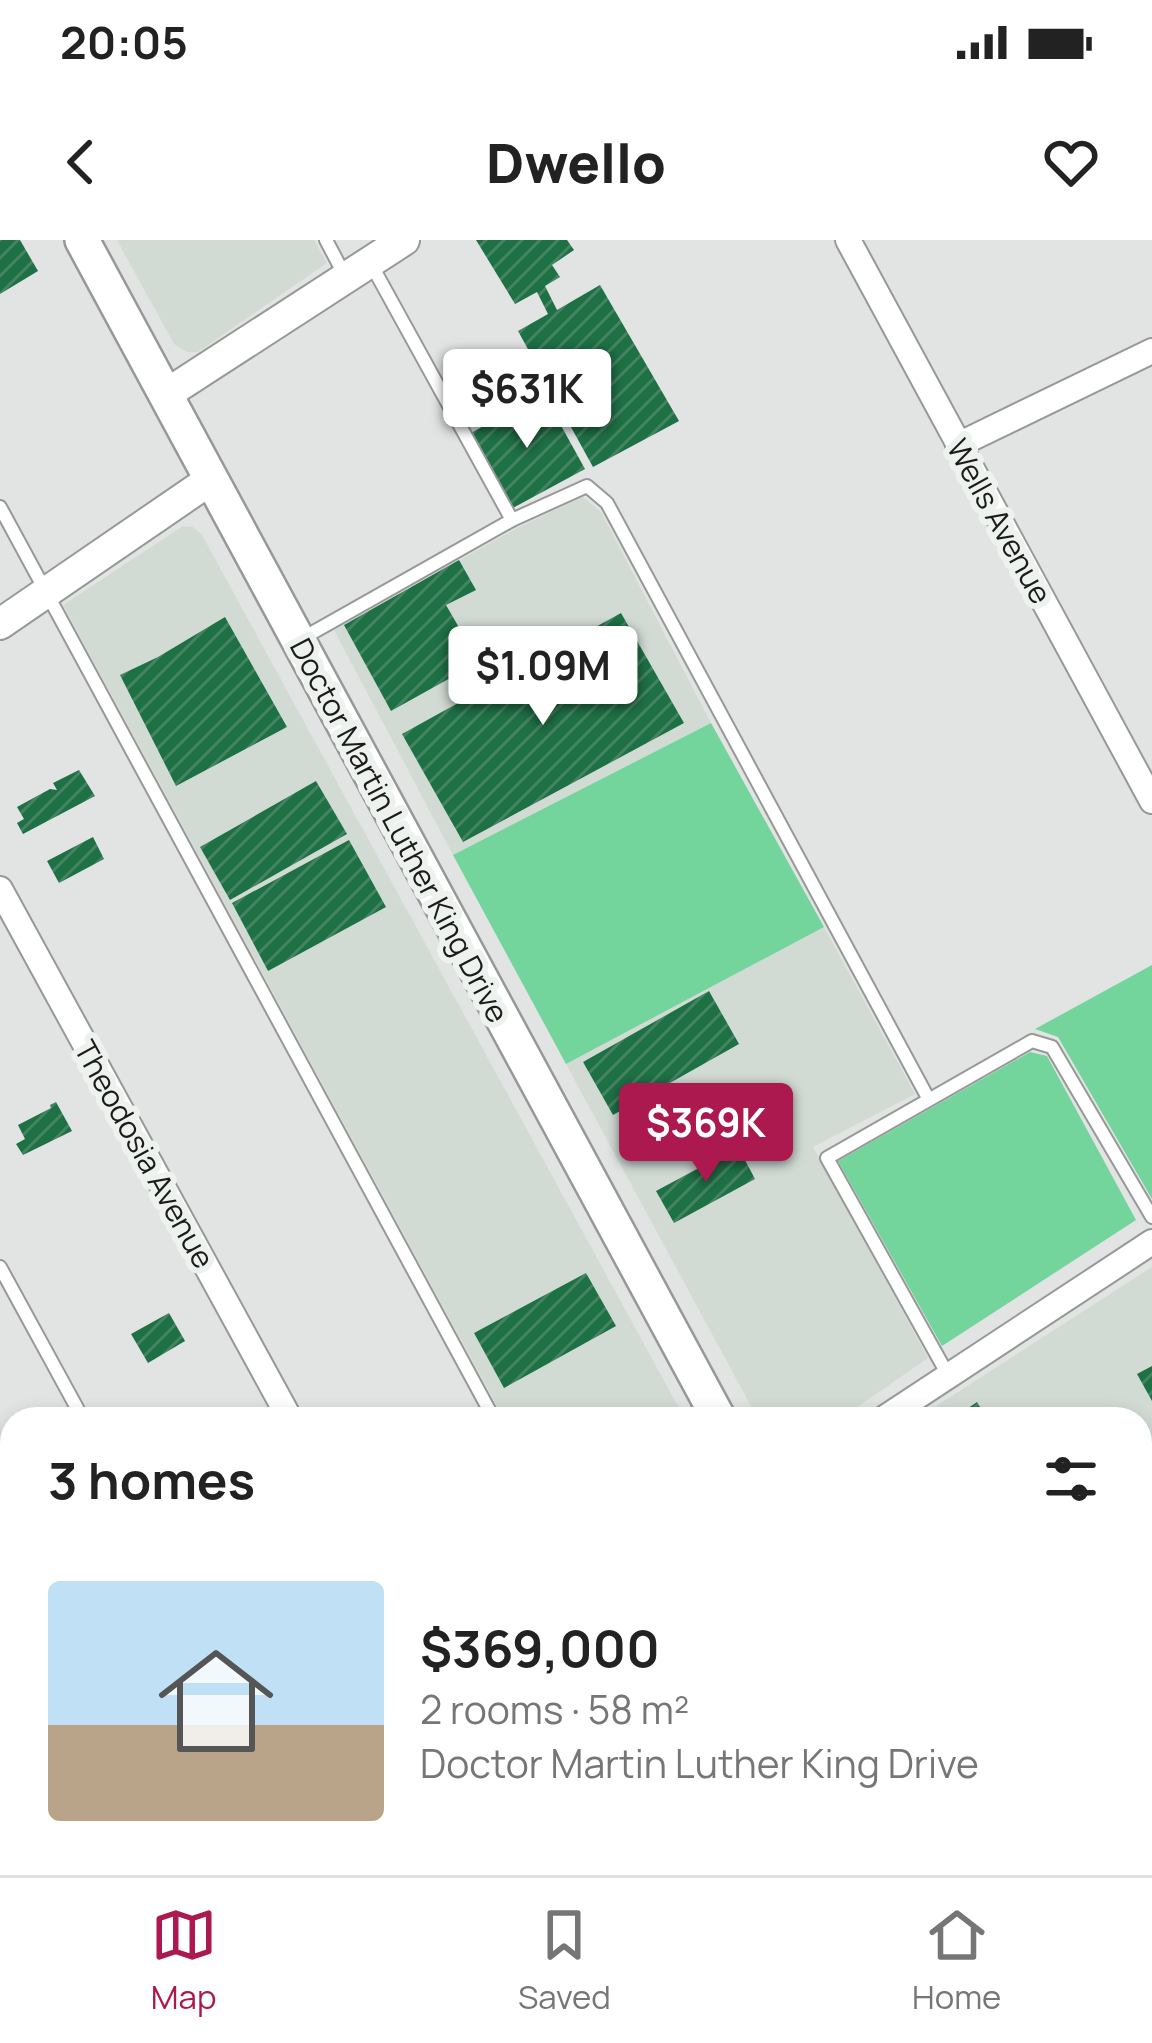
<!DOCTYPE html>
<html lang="en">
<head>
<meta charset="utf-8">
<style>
	body { margin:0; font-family:Manrope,sans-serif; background:#f6f6f6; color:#222; height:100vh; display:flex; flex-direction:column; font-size:45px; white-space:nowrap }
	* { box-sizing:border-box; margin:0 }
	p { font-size:39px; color:#767676 }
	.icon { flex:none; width:66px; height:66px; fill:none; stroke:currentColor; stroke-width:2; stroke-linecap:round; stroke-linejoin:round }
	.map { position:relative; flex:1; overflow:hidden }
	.panel { position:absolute; left:0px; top:1167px; width:1152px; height:468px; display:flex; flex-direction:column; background:#fff; border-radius:36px 36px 0 0; box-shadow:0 6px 18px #0003 }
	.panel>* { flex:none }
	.price { position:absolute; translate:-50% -102px; padding:0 27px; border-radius:12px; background:#fff; color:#222; font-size:39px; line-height:78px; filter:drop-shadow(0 3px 6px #0008) }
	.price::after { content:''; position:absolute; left:50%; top:72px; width:36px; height:27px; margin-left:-18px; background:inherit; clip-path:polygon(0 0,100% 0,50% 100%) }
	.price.active { background:#ab194f; color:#fff }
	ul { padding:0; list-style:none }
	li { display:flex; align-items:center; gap:36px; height:300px; padding:0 48px }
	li+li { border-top:3px solid #e0e0e0 }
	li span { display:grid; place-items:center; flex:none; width:336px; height:240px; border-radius:12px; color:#555 }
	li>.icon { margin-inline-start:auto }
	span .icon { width:144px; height:144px; fill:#fffc; stroke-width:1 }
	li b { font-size:51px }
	h2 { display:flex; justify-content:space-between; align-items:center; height:144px; padding:0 48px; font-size:51px }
	.status { display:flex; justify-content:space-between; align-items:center; height:84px; padding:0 60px; background:#fff; direction:ltr }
	.status svg { height:33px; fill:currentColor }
	header { display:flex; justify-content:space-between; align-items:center; height:156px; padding:0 48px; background:#fff; font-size:54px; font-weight:800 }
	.tab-bar { display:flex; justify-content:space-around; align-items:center; height:168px; border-top:3px solid #e0e0e0; background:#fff; font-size:33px; color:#767676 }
	.tab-bar a { display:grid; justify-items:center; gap:6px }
	.tab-bar .active { color:#ab194f }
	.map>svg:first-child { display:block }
	.built { fill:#d1dbd4 }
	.grass { fill:#73d59b }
	.building { fill:url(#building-hatch) }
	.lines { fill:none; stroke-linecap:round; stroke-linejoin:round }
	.service-casing { stroke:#969997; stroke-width:16 }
	.minor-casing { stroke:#969997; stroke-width:28 }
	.tertiary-casing { stroke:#969997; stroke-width:34 }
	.secondary-casing { stroke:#969997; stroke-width:38 }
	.service { stroke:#fff; stroke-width:12 }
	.minor { stroke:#fff; stroke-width:24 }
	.tertiary { stroke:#fff; stroke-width:30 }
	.secondary { stroke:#fff; stroke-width:33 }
	.labels { text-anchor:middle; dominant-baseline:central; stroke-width:12; stroke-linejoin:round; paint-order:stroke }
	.street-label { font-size:30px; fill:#1a1b1a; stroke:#eef2ef }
</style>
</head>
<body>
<div class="status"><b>20:05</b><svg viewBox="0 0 49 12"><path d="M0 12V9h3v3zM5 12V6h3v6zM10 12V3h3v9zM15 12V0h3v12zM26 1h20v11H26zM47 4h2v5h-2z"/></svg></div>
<header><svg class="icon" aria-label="back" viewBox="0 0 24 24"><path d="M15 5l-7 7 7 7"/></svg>Dwello<svg class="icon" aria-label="heart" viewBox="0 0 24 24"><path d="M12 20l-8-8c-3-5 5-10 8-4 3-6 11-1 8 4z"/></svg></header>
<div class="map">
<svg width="1152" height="1635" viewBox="0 0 1152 1635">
	<defs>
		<pattern id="building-hatch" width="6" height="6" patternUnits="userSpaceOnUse" patternTransform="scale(3)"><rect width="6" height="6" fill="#1e7045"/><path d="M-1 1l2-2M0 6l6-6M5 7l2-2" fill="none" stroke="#458362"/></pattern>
	</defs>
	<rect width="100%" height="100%" fill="#e1e4e2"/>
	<g class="built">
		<polygon points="117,0 314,0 327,23 198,112 187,112 174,104"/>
		<polygon points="583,257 601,272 711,483 453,615 334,390 519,287"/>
		<polygon points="183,286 193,287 202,295 685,1179 504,1179 63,365"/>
		<polygon points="824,687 915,854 813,907 928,1118 840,1179 758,1179 566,824"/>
		<polygon points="1152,1027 1152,1257 1140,1264 1140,1179 916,1179"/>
		<polygon points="1152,1295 1152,1635 1011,1635 1004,1623 1140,1623 1140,1302"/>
		<polygon points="585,1623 929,1623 920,1635 593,1635"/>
	</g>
	<g class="grass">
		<polygon points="711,483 824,687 566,824 453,615"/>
		<polygon points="1152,725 1152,959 1058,797 1035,789"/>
		<polygon points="1030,812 1047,816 1136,980 942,1106 838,921"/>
	</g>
	<g class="building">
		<polygon points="0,0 20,0 38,31 0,54"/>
		<polygon points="476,0 567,0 574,10 552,25 560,37 545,46 557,70 600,45 679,181 593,227 518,91 548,74 537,52 515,64"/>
		<polygon points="543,153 585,229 511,269 469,194"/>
		<polygon points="459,320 476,350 446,365 479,422 391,471 344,385"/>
		<polygon points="621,373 684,483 463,602 402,494"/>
		<polygon points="225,377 287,487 176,546 120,435 158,417"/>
		<polygon points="79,530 95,556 23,594 17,583 24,579 17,567 50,549 57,550 53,543"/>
		<polygon points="316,541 347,594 230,660 200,607"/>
		<polygon points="93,597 104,619 59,643 47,621"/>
		<polygon points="349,600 386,667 268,731 232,663"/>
		<polygon points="709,751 739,804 613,875 583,822"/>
		<polygon points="56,862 72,891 23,915 16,904 25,899 18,885 51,868 50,865"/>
		<polygon points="738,907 755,939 674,983 656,951"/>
		<polygon points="586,1033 616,1086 504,1148 474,1093"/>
		<polygon points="169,1073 185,1101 148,1123 131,1094"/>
		<polygon points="1152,1126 1152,1161 1137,1134"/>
		<polygon points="977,1162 987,1179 952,1179"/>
		<polygon points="0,1210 12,1232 12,1275 0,1282"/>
		<polygon points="298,1623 491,1623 499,1635 419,1635 413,1626 399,1635 281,1635"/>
		<polygon points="787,1623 909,1623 913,1628 903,1635 768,1635"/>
	</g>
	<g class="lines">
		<defs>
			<g id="service">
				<polyline points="326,0 345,36"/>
				<polyline points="371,24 512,280"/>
				<polyline points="0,267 494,1179"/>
				<polyline points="303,398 512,280 587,246 607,263 928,858"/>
				<polyline points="0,1027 83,1179"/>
				<polyline points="948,1135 827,918 1032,801 1052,807 1152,977"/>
				<polyline points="1140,1285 1152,1278"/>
			</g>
			<g id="minor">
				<polyline points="848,0 1152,561"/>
				<polyline points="958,205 1152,111"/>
				<polyline points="0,649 290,1179"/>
				<polyline points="883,1179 1152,1002"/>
				<polyline points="0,1403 12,1425"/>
				<polyline points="120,1623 126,1635"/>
				<polyline points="199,1635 217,1623"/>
			</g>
			<g id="tertiary">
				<polyline points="165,155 404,0"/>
				<polyline points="0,384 210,240"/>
			</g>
			<g id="secondary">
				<polyline points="82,0 719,1179"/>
				<polyline points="965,1623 972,1635"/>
			</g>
		</defs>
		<use href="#service" class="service-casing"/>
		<use href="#minor" class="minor-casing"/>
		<use href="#tertiary" class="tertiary-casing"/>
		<use href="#secondary" class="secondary-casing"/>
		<use href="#service" class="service"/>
		<use href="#minor" class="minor"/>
		<use href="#tertiary" class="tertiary"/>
		<use href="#secondary" class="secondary"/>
	</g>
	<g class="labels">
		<g class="street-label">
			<text transform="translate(1000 281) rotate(61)">Wells Avenue</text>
			<text transform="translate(400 590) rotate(62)">Doctor Martin Luther King Drive</text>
			<text transform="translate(145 914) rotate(61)">Theodosia Avenue</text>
		</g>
	</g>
</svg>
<b class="price" style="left:527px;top:211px">$631K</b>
<b class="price" style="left:543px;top:488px">$1.09M</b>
<b class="price active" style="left:706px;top:945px">$369K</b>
<section class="panel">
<h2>3 homes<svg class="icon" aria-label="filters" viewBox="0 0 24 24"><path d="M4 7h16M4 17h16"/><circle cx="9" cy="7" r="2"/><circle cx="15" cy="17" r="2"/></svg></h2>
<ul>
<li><span style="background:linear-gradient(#bfe0f5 60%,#b9a48a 0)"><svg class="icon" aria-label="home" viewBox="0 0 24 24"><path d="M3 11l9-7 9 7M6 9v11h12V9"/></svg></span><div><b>$369,000</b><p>2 rooms · 58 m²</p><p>Doctor Martin Luther King Drive</p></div></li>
</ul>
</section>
</div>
<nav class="tab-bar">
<a class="active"><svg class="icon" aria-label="map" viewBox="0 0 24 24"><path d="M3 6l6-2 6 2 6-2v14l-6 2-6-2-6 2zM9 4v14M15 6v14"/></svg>Map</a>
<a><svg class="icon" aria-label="saved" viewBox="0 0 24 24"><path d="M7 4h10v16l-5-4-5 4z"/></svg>Saved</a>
<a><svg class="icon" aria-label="home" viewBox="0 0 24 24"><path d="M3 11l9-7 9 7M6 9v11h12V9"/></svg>Home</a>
</nav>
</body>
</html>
